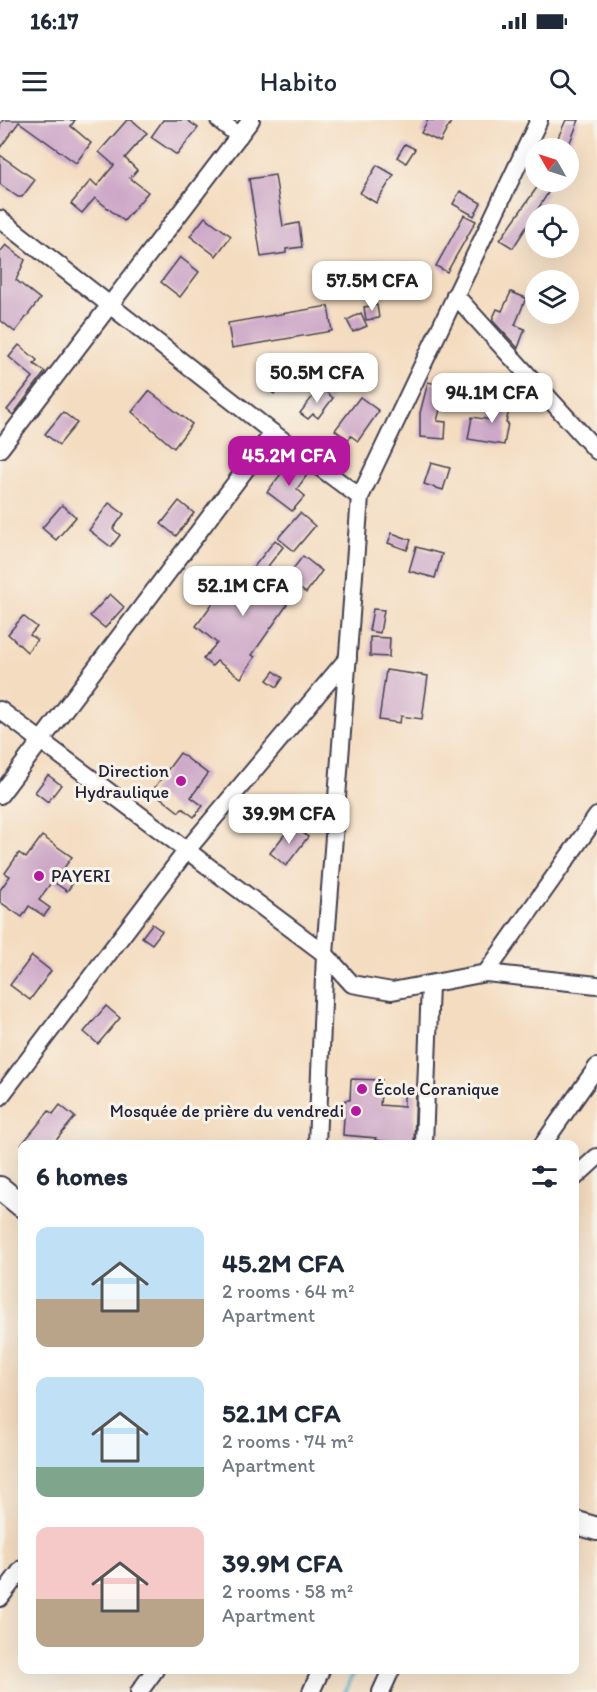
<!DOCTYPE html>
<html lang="en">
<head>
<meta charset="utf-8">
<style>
	body { margin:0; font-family:Itim,sans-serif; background:#f2f2f3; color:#1f2937; height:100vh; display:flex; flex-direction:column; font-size:22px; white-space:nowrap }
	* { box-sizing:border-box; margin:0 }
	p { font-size:20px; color:#747a83 }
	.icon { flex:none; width:33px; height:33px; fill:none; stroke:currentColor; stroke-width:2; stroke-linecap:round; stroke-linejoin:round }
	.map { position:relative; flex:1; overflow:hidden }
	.side { position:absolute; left:18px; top:1020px; width:561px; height:534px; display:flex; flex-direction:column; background:#fff; border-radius:12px; box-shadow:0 6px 24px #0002 }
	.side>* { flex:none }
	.needle { width:39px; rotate:309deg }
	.tools { position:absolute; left:525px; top:18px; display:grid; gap:12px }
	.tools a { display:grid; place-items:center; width:54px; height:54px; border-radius:50%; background:#fff; box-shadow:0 6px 24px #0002; font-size:30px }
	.price { position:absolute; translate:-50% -51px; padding:0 14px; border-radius:12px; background:#fff; color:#222; font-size:20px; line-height:39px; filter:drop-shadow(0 2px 3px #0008) }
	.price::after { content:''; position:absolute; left:50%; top:36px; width:18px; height:14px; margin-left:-9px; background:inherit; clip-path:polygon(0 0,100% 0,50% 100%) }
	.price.current { background:#b5179e; color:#fff }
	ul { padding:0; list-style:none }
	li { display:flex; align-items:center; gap:18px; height:150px; padding:0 18px }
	li span { display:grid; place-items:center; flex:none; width:168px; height:120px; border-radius:12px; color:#555 }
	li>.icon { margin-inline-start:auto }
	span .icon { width:72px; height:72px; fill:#fffc; stroke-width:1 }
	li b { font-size:26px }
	h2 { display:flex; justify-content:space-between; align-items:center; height:72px; padding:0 18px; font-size:26px }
	.status { display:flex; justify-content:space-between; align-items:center; height:42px; padding:0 30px; background:#fff; direction:ltr }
	.status svg { height:16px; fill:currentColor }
	header { display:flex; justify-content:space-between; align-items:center; height:78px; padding:0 18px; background:#fff; font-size:27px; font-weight:600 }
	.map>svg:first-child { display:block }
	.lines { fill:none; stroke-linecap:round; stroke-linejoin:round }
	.stream { stroke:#4cadcb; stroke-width:4.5 }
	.building { fill:#cda8c8 }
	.street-casing { stroke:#423e4f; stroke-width:20 }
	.secondary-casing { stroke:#423e4f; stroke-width:26 }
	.street { stroke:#fff; stroke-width:16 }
	.secondary { stroke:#fff; stroke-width:22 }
	.poi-dot { fill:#b5179e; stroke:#f7f3e8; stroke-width:2 }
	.labels { text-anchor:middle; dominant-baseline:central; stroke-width:6; stroke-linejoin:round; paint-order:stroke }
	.poi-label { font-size:18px; fill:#22223b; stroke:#f7f3e8; text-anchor:end }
</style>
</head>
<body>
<div class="status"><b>16:17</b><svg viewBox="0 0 49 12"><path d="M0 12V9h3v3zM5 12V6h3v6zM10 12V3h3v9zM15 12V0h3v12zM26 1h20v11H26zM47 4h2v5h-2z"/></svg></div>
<header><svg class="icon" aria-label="menu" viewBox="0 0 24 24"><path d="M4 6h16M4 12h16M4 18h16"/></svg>Habito<svg class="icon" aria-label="search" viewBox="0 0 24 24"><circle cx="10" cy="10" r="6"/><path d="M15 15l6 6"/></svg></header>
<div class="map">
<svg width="597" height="1572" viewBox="0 0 597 1572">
	<rect width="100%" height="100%" fill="#f7f3e8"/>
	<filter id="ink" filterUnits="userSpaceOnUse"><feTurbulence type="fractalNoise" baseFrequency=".0167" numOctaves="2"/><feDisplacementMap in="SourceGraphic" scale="12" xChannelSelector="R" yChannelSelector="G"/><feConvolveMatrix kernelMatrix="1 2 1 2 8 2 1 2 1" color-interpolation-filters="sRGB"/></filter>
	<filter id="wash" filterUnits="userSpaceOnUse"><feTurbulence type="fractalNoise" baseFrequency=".008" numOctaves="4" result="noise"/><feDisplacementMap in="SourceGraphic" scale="24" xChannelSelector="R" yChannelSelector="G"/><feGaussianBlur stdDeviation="1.35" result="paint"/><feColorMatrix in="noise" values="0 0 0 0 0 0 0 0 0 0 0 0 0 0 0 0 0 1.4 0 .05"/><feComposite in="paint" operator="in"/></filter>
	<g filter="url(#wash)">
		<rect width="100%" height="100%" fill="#f4dcc0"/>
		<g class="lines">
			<polyline class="stream" points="345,1572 355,1550"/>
		</g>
		<g id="blocks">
			<g class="building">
				<polygon points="3,0 75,0 71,6 91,23 76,43 19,2 0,28 0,4"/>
				<polygon points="127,0 132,0 147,13 125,38 137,50 130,58 148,72 124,101 95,78 82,93 71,84 91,60 97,66 114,45 99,32"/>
				<polygon points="163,0 187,0 198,8 177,35 151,17"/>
				<polygon points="428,0 452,0 440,22 421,13"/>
				<polygon points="566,0 579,0 568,27 556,22"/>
				<polygon points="405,24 415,29 406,43 397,37"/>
				<polygon points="0,35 35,60 22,77 18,77 0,64"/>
				<polygon points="377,45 394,55 376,83 360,73"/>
				<polygon points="275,55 283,106 299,103 302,127 286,129 286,133 261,137 249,59"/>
				<polygon points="538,66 548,73 513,128 500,120"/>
				<polygon points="460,71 481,83 474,96 453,84"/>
				<polygon points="464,95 476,101 447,152 436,146"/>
				<polygon points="205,97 231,116 216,136 190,116"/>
				<polygon points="6,125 25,140 16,160 40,179 15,212 0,200 0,132"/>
				<polygon points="180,137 199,152 180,177 161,162"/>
				<polygon points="511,172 526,178 515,205 525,209 518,228 492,200 497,189 502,191"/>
				<polygon points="377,185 379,198 366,200 364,187"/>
				<polygon points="328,186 332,211 232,228 228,203"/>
				<polygon points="361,193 367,206 353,212 347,200"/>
				<polygon points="19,225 37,240 34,244 45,252 13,295 7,290 33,257 9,237"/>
				<polygon points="275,241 290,252 274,274 259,262"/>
				<polygon points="428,262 446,266 437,301 446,302 445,319 420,317 420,293"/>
				<polygon points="320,267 333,278 318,298 313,294 308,299 300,293"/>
				<polygon points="149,271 192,304 174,328 132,292"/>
				<polygon points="498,276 512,279 506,302 508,303 504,325 468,319 472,297 491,300"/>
				<polygon points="360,277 379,291 358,321 351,316 348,320 335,310"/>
				<polygon points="63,292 77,303 59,325 45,314"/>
				<polygon points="290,342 307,355 297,369 305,376 292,391 267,372"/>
				<polygon points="431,343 450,348 443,370 424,364"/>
				<polygon points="179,381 194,393 176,416 161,404"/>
				<polygon points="109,383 124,394 113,409 120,415 111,427 89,410"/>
				<polygon points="62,385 76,397 56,420 42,408"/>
				<polygon points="300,393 315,406 294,431 278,418"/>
				<polygon points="392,413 411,420 407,430 388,423"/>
				<polygon points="275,420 283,427 268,446 277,453 265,469 287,485 252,535 255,537 241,558 217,541 212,546 203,539 217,523 196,506 223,469 232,475"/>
				<polygon points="416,427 442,434 435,458 409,451"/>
				<polygon points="303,436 322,451 306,473 286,458"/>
				<polygon points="110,474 124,487 105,508 90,496"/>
				<polygon points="373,489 384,490 380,513 369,511"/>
				<polygon points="23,496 37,507 30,515 37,520 27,532 8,514"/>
				<polygon points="370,517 390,518 389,537 370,536"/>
				<polygon points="386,550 428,556 422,599 401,596 400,603 379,600"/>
				<polygon points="274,551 283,558 277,567 267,560"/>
				<polygon points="180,633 208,654 191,677 203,686 194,697 182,688 179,692 152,671"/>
				<polygon points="48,655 61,665 48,682 35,672"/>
				<polygon points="278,681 293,688 288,699 273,692"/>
				<polygon points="292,705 308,717 286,746 270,733"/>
				<polygon points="42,716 72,737 61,752 74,762 67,771 52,761 39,780 50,788 44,796 29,786 22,797 0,782 0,770 10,756 5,753 19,733 26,738"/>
				<polygon points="152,804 162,811 152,824 142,817"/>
				<polygon points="32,836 51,851 30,880 10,865"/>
				<polygon points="106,886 120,898 98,924 84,912"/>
				<polygon points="351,959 382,960 380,985 404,987 404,970 416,971 414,1022 390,1022 375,1020 376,1018 343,1015 345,980 350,980"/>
				<polygon points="60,985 75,997 53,1024 22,1024 49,991 53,994"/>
			</g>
		</g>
	</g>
	<g filter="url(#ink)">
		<use href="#blocks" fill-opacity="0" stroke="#423e4f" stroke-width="1.5"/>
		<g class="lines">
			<defs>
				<g id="street">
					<polyline points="219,0 239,16"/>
					<polyline points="0,99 273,313 360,377"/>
					<polyline points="455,175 597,331"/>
					<polyline points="0,329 251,0"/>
					<polyline points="0,590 325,834 352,864 392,871 486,853 597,865"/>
					<polyline points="0,675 273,313"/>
					<polyline points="486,853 597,696"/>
					<polyline points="0,977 187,730 348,538"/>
					<polyline points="317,1024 325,834 360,377 539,0"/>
					<polyline points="424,1024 430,864"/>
					<polyline points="543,1024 597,947"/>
					<polyline points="574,1058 597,1037"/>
					<polyline points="0,1478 22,1449"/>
					<polyline points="139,1572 155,1550"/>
					<polyline points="311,1572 321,1550"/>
					<polyline points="381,1572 391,1550"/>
				</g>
				<g id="secondary">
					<polyline points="0,1068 22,1086"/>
					<polyline points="574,1402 597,1409"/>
				</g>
			</defs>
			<use href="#street" class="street-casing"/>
			<use href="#secondary" class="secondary-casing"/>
			<use href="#street" class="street"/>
			<use href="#secondary" class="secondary"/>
		</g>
	</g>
	<g class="poi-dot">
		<circle cx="181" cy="661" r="6"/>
		<circle cx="39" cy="756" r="6"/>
		<circle cx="362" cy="969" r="6"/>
		<circle cx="356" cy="991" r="6"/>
	</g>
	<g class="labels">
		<g class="poi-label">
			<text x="169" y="651">Direction<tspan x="169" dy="21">Hydraulique</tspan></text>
			<text x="51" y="756" text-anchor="start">PAYERI</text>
			<text x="374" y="969" text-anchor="start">École Coranique</text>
			<text x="344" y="991">Mosquée de prière du vendredi</text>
		</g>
	</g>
</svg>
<div class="tools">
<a><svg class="needle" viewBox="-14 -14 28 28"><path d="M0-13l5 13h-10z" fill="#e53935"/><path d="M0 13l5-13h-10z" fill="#747a83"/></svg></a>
<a><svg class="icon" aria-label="locate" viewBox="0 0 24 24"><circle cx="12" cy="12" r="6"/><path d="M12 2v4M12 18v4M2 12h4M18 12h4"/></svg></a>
<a><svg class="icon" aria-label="layers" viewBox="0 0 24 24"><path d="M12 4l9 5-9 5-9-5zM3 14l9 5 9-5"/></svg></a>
</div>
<b class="price" style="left:372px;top:192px">57.5M CFA</b>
<b class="price" style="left:317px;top:284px">50.5M CFA</b>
<b class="price" style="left:492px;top:304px">94.1M CFA</b>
<b class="price current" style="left:289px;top:367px">45.2M CFA</b>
<b class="price" style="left:243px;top:497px">52.1M CFA</b>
<b class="price" style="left:289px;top:725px">39.9M CFA</b>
<section class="side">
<h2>6 homes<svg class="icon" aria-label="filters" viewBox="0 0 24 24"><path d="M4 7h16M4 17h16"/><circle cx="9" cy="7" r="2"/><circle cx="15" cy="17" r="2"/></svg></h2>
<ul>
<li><span style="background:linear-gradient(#bfe0f5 60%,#b9a48a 0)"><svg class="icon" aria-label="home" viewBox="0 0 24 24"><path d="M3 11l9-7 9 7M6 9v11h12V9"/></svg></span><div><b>45.2M CFA</b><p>2 rooms · 64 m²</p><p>Apartment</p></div></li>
<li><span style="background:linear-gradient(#bfe0f5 75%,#7fa58c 0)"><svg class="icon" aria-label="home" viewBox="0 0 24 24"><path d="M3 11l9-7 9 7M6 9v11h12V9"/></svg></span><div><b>52.1M CFA</b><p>2 rooms · 74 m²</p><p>Apartment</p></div></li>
<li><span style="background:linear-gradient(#f6c9c9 60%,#b9a48a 0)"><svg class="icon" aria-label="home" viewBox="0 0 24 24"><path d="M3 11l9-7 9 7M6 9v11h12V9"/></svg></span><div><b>39.9M CFA</b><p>2 rooms · 58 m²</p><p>Apartment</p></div></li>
</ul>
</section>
</div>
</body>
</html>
